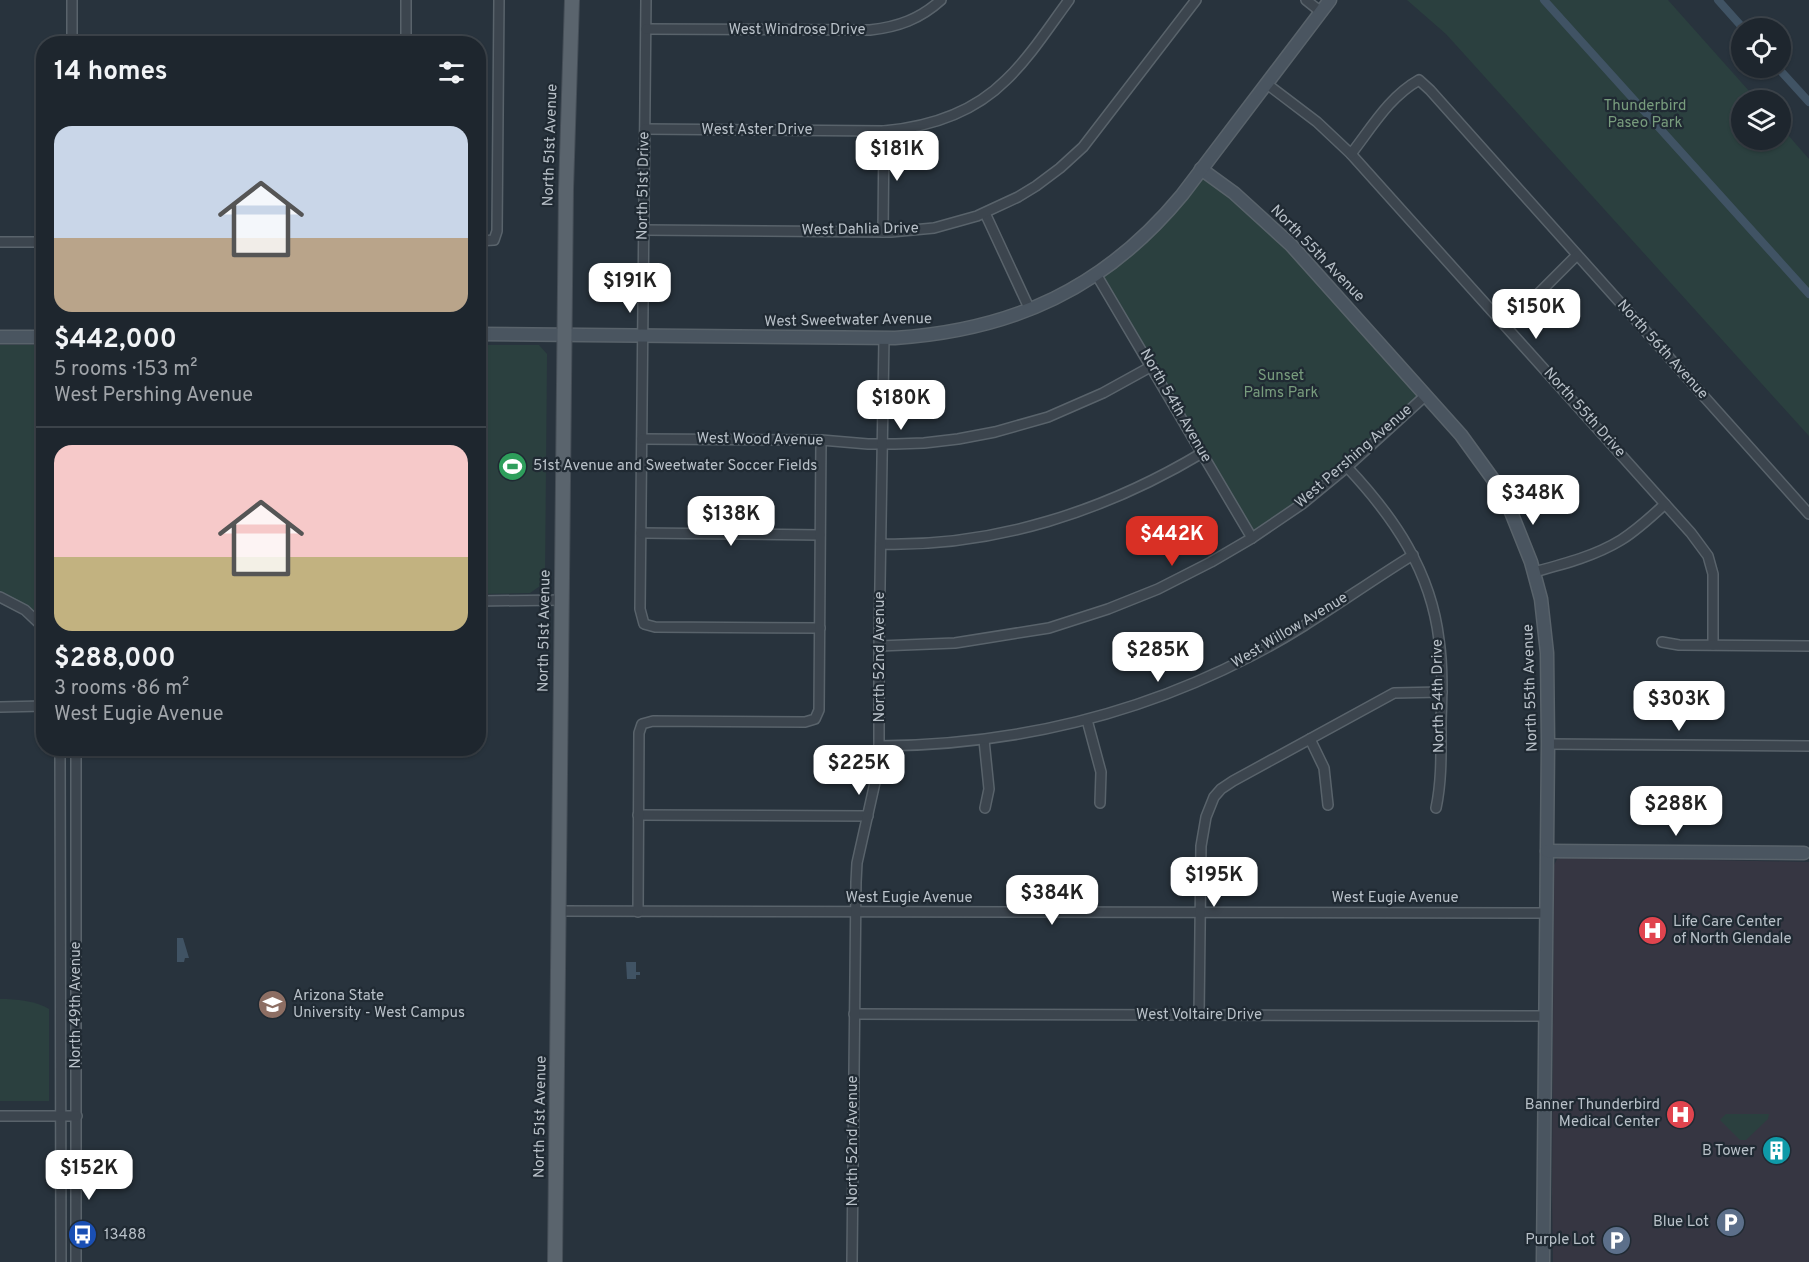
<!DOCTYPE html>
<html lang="en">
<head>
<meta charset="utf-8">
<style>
	body { margin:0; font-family:Overpass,sans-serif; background:#2b323a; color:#f1f3f6; height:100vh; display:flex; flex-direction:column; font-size:22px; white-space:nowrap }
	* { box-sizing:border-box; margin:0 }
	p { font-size:20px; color:#a1a5aa }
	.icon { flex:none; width:33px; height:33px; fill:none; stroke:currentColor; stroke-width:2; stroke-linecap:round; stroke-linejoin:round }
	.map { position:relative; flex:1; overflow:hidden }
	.drawer { position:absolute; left:36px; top:36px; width:450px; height:720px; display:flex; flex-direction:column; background:#1e262e; border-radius:24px; box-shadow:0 2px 4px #0004,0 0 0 2px #3c434a }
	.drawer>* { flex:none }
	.controls { position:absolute; left:1731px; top:18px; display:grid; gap:12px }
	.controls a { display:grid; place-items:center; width:60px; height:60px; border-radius:50%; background:#1e262e; box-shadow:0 2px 4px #0004,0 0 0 2px #3c434a; font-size:30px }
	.price { position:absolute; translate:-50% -51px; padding:0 14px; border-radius:12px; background:#fff; color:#222; font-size:20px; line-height:39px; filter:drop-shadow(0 2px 3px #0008) }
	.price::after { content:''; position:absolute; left:50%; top:36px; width:18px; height:14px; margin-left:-9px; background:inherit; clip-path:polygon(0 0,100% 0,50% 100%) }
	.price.on { background:#d93025; color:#fff }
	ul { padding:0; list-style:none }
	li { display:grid; align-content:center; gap:12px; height:318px; padding:0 18px }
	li+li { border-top:2px solid #3c434a }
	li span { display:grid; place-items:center; height:186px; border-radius:18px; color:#555 }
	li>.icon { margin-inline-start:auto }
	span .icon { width:108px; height:108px; fill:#fffc; stroke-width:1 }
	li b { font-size:26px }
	h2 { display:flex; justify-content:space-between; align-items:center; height:72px; padding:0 18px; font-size:26px }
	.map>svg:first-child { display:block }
	.medical { fill:#363642 }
	.green { fill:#2b403f }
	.water { fill:#405364 }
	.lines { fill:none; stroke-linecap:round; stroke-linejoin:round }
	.canal { stroke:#405364; stroke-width:8 }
	.street-casing { stroke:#59636b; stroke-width:12 }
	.secondary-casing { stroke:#59636b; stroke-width:15 }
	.primary-casing { stroke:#454e57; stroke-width:16 }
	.street { stroke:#3c454e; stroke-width:9 }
	.secondary { stroke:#4a5560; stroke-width:12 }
	.primary { stroke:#5a646d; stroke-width:14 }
	.labels { text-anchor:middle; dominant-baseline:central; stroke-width:4.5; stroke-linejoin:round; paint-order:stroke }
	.street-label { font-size:15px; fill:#b8c0c8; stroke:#202a33 }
	.park-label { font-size:15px; fill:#789c7d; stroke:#202a33 }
	.poi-label { font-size:15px; fill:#b8c0c8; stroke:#202a33; text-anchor:start }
</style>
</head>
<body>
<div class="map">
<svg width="1809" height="1262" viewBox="0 0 1809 1262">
	<rect width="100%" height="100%" fill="#28333d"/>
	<polygon class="medical" points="1563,857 1809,862 1809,1262 1553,1262 1552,1193 1554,865 1557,859"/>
	<g class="green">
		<polygon points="1407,0 1668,0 1757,100 1742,100 1742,140 1780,140 1781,127 1809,159 1809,436 1446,34"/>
		<polygon points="1201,169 1234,193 1425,396 1347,467 1252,538 1096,274 1106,267"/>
		<polygon points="0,345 43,345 43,620 21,602 0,592"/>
		<polygon points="479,345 539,345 547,354 545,577 540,586 530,593 479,594"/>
		<path d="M0 999C16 999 36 1001 49 1009V1101H0Z"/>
		<polygon points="1726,1114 1769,1114 1768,1119 1746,1140 1740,1140 1720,1120"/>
	</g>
	<g class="water">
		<polygon points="177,938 183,938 189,958 185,958 184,962 177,962"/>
		<polygon points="626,962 636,962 636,972 640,972 640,975 636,975 636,979 627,979"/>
	</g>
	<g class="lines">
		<g class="canal">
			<polyline points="1544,0 1809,294"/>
			<polyline points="1718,0 1743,28"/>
			<polyline points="1778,68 1809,102"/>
		</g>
		<defs>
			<g id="street">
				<polyline points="72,0 72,44"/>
				<polyline points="646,0 640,609 644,624 655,627 820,628"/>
				<polyline points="1306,0 1321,12"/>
				<path d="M646 29 870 30C898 27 920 19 941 0"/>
				<polyline points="406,44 406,0"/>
				<polyline points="1267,84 1317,122 1351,154 1691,533 1708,556 1713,574 1713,645"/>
				<path d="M645 129 884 131C929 127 973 113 1006 80 1030 57 1049 27 1069 0"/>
				<path d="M1351 154C1372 127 1389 97 1419 80L1430 90 1809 514"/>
				<polyline points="985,213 1030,310"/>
				<polyline points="644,230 891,232 934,228 977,216 1018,197 1036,186 1060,168 1083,147 1196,0"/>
				<polyline points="883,232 884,131"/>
				<polyline points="478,241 494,240 497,231 499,0"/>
				<polyline points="0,242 44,242"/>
				<polyline points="1096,274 1252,538"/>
				<polyline points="1506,326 1577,255"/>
				<polyline points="642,439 821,440 868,444 895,444 924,443 958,439 995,432 1048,417 1103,393 1152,366"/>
				<path d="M1347 467C1394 517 1431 571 1439 640 1443 667 1442 695 1441 722 1441 751 1442 780 1436 808"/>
				<polyline points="641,533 820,535"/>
				<path d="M881 544C995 547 1105 511 1202 453"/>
				<path d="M1534 572C1564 564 1595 556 1621 540 1637 530 1651 517 1665 504"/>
				<polyline points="0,597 25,610 44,628"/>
				<polyline points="478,601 562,600"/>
				<polyline points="1662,642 1679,645 1809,646"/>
				<polyline points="879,646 955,643 1049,628 1108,609 1158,589 1211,562 1252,538 1302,504 1347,467 1425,396"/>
				<polyline points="0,707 44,706"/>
				<polyline points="1087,720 1101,772 1100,803"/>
				<polyline points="1310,739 1324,768 1328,805"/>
				<polyline points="984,740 989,789 985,808"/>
				<polyline points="1548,744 1809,746"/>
				<path d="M879 746C1011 745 1134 717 1251 656 1308 627 1359 588 1413 555"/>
				<polyline points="60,748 61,1262"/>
				<polyline points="76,748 76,1262"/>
				<polyline points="638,815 868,816"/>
				<polyline points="559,911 1546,913"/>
				<polyline points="638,912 639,733 642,724 653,721 805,722 815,719 819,710 821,440"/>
				<polyline points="854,1014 1544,1016"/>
				<polyline points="1199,1015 1201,846 1206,817 1214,797 1221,789 1233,781 1394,693 1442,692"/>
				<polyline points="0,1116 77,1116"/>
				<polyline points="852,1262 856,882 857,863 876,778 879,756 879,646 884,338"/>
			</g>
			<g id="secondary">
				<polyline points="1201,169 1234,193 1291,245 1461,435 1495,482 1511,512 1531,562 1541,599 1547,653 1548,744 1543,1262"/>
				<path d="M478 334 895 338C1014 330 1105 288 1182 195L1330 0"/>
				<polyline points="0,337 44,337"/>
				<polyline points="1547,851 1804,853"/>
			</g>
			<polyline id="primary" points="555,1262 566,189 572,0"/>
		</defs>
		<use href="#street" class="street-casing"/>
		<use href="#secondary" class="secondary-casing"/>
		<use href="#primary" class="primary-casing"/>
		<use href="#street" class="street"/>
		<use href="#secondary" class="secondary"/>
		<use href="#primary" class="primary"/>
	</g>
	<defs>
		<symbol id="stadium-disc" viewBox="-11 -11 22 22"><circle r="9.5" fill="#2e9e5b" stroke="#202a33"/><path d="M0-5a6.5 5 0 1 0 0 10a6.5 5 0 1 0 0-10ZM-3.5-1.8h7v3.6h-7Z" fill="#fff"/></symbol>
		<symbol id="hospital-disc" viewBox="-11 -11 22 22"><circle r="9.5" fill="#e0444e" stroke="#202a33"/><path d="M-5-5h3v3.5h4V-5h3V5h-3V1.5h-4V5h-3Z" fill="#fff"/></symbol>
		<symbol id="university-disc" viewBox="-11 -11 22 22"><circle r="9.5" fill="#8d6e63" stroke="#202a33"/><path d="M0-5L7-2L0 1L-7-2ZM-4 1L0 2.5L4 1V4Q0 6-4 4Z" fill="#fff"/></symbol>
		<symbol id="building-disc" viewBox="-11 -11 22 22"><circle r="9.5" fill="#0f9aa8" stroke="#202a33"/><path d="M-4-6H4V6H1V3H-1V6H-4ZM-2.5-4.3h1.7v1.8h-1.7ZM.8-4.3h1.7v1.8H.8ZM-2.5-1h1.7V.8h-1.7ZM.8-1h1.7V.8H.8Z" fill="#fff"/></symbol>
		<symbol id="parking-disc" viewBox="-11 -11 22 22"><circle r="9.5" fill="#5c6f8a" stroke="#202a33"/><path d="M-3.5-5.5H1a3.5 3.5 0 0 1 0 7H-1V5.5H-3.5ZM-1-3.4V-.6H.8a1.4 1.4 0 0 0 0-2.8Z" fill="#fff"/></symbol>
		<symbol id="bus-disc" viewBox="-11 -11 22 22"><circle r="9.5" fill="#1a4fb4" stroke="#202a33"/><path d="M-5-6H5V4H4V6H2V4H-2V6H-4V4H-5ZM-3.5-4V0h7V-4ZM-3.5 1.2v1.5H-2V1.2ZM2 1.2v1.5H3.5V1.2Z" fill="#fff"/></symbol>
	</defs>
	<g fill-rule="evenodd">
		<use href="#stadium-disc" x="496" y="450" width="33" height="33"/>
		<use href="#hospital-disc" x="1636" y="914" width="33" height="33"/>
		<use href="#university-disc" x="256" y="988" width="33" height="33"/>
		<use href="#hospital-disc" x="1664" y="1098" width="33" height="33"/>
		<use href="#building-disc" x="1760" y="1134" width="33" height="33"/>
		<use href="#parking-disc" x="1714" y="1206" width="33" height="33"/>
		<use href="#bus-disc" x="66" y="1218" width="33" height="33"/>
		<use href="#parking-disc" x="1600" y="1224" width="33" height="33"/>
	</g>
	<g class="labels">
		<g class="street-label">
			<text x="797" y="30">West Windrose Drive</text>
			<text x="757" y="130">West Aster Drive</text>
			<text transform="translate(551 145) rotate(-88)">North 51st Avenue</text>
			<text transform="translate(644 186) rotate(-89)">North 51st Drive</text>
			<text transform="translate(860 230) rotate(-1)">West Dahlia Drive</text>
			<text transform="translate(1317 254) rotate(46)">North 55th Avenue</text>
			<text transform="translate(848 321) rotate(-1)">West Sweetwater Avenue</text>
			<text transform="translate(1662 350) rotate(48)">North 56th Avenue</text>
			<text transform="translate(1175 406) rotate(60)">North 54th Avenue</text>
			<text transform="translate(1584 413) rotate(48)">North 55th Drive</text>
			<text transform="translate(760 440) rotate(1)">West Wood Avenue</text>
			<text transform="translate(1354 457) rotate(-41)">West Pershing Avenue</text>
			<text transform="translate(545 631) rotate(-89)">North 51st Avenue</text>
			<text transform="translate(1290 631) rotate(-31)">West Willow Avenue</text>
			<text transform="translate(880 657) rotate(-90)">North 52nd Avenue</text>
			<text transform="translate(1531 688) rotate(-92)">North 55th Avenue</text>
			<text transform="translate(1439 696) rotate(-91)">North 54th Drive</text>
			<text x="909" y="898">West Eugie Avenue</text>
			<text x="1395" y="898">West Eugie Avenue</text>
			<text transform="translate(76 1005) rotate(-90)">North 49th Avenue</text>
			<text x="1199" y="1015">West Voltaire Drive</text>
			<text transform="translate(541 1117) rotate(-89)">North 51st Avenue</text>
			<text transform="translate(853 1141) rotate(-90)">North 52nd Avenue</text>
		</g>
		<g class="park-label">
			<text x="1645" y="106">Thunderbird<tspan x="1645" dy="17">Paseo Park</tspan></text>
			<text x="1281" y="376">Sunset<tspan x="1281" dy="17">Palms Park</tspan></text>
		</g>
		<g class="poi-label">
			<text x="533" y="466">51st Avenue and Sweetwater Soccer Fields</text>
			<text x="1673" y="922">Life Care Center<tspan x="1673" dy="17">of North Glendale</tspan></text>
			<text x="293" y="996">Arizona State<tspan x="293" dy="17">University - West Campus</tspan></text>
			<text x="1660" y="1105" text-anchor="end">Banner Thunderbird<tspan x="1660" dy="17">Medical Center</tspan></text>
			<text x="1755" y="1151" text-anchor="end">B Tower</text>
			<text x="1709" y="1222" text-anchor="end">Blue Lot</text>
			<text x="104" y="1235">13488</text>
			<text x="1595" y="1240" text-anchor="end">Purple Lot</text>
		</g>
	</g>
</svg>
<div class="controls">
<a><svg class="icon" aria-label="locate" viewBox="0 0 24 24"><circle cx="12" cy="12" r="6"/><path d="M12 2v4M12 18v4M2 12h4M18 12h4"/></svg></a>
<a><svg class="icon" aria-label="layers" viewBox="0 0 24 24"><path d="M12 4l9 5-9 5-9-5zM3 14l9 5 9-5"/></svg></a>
</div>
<b class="price" style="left:897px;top:182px">$181K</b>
<b class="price" style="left:630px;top:314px">$191K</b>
<b class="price" style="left:1536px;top:340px">$150K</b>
<b class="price" style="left:901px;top:431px">$180K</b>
<b class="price" style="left:1533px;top:526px">$348K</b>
<b class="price" style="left:731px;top:547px">$138K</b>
<b class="price on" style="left:1172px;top:567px">$442K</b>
<b class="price" style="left:1158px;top:683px">$285K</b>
<b class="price" style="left:1679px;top:732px">$303K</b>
<b class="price" style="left:859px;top:796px">$225K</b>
<b class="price" style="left:1676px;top:837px">$288K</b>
<b class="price" style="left:1214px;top:908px">$195K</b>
<b class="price" style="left:1052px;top:926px">$384K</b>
<b class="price" style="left:89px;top:1201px">$152K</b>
<section class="drawer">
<h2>14 homes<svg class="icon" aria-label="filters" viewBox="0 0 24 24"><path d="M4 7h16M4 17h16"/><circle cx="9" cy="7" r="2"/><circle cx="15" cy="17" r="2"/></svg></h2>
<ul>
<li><span style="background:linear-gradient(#c9d6e8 60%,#b9a48a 0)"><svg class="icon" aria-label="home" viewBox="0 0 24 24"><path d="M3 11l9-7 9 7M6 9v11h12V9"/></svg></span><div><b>$442,000</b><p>5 rooms · 153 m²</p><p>West Pershing Avenue</p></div></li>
<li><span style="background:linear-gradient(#f6c9c9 60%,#c2b280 0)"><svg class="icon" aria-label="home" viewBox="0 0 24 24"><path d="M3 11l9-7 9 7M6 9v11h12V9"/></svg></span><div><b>$288,000</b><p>3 rooms · 86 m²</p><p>West Eugie Avenue</p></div></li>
</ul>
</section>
</div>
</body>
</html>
